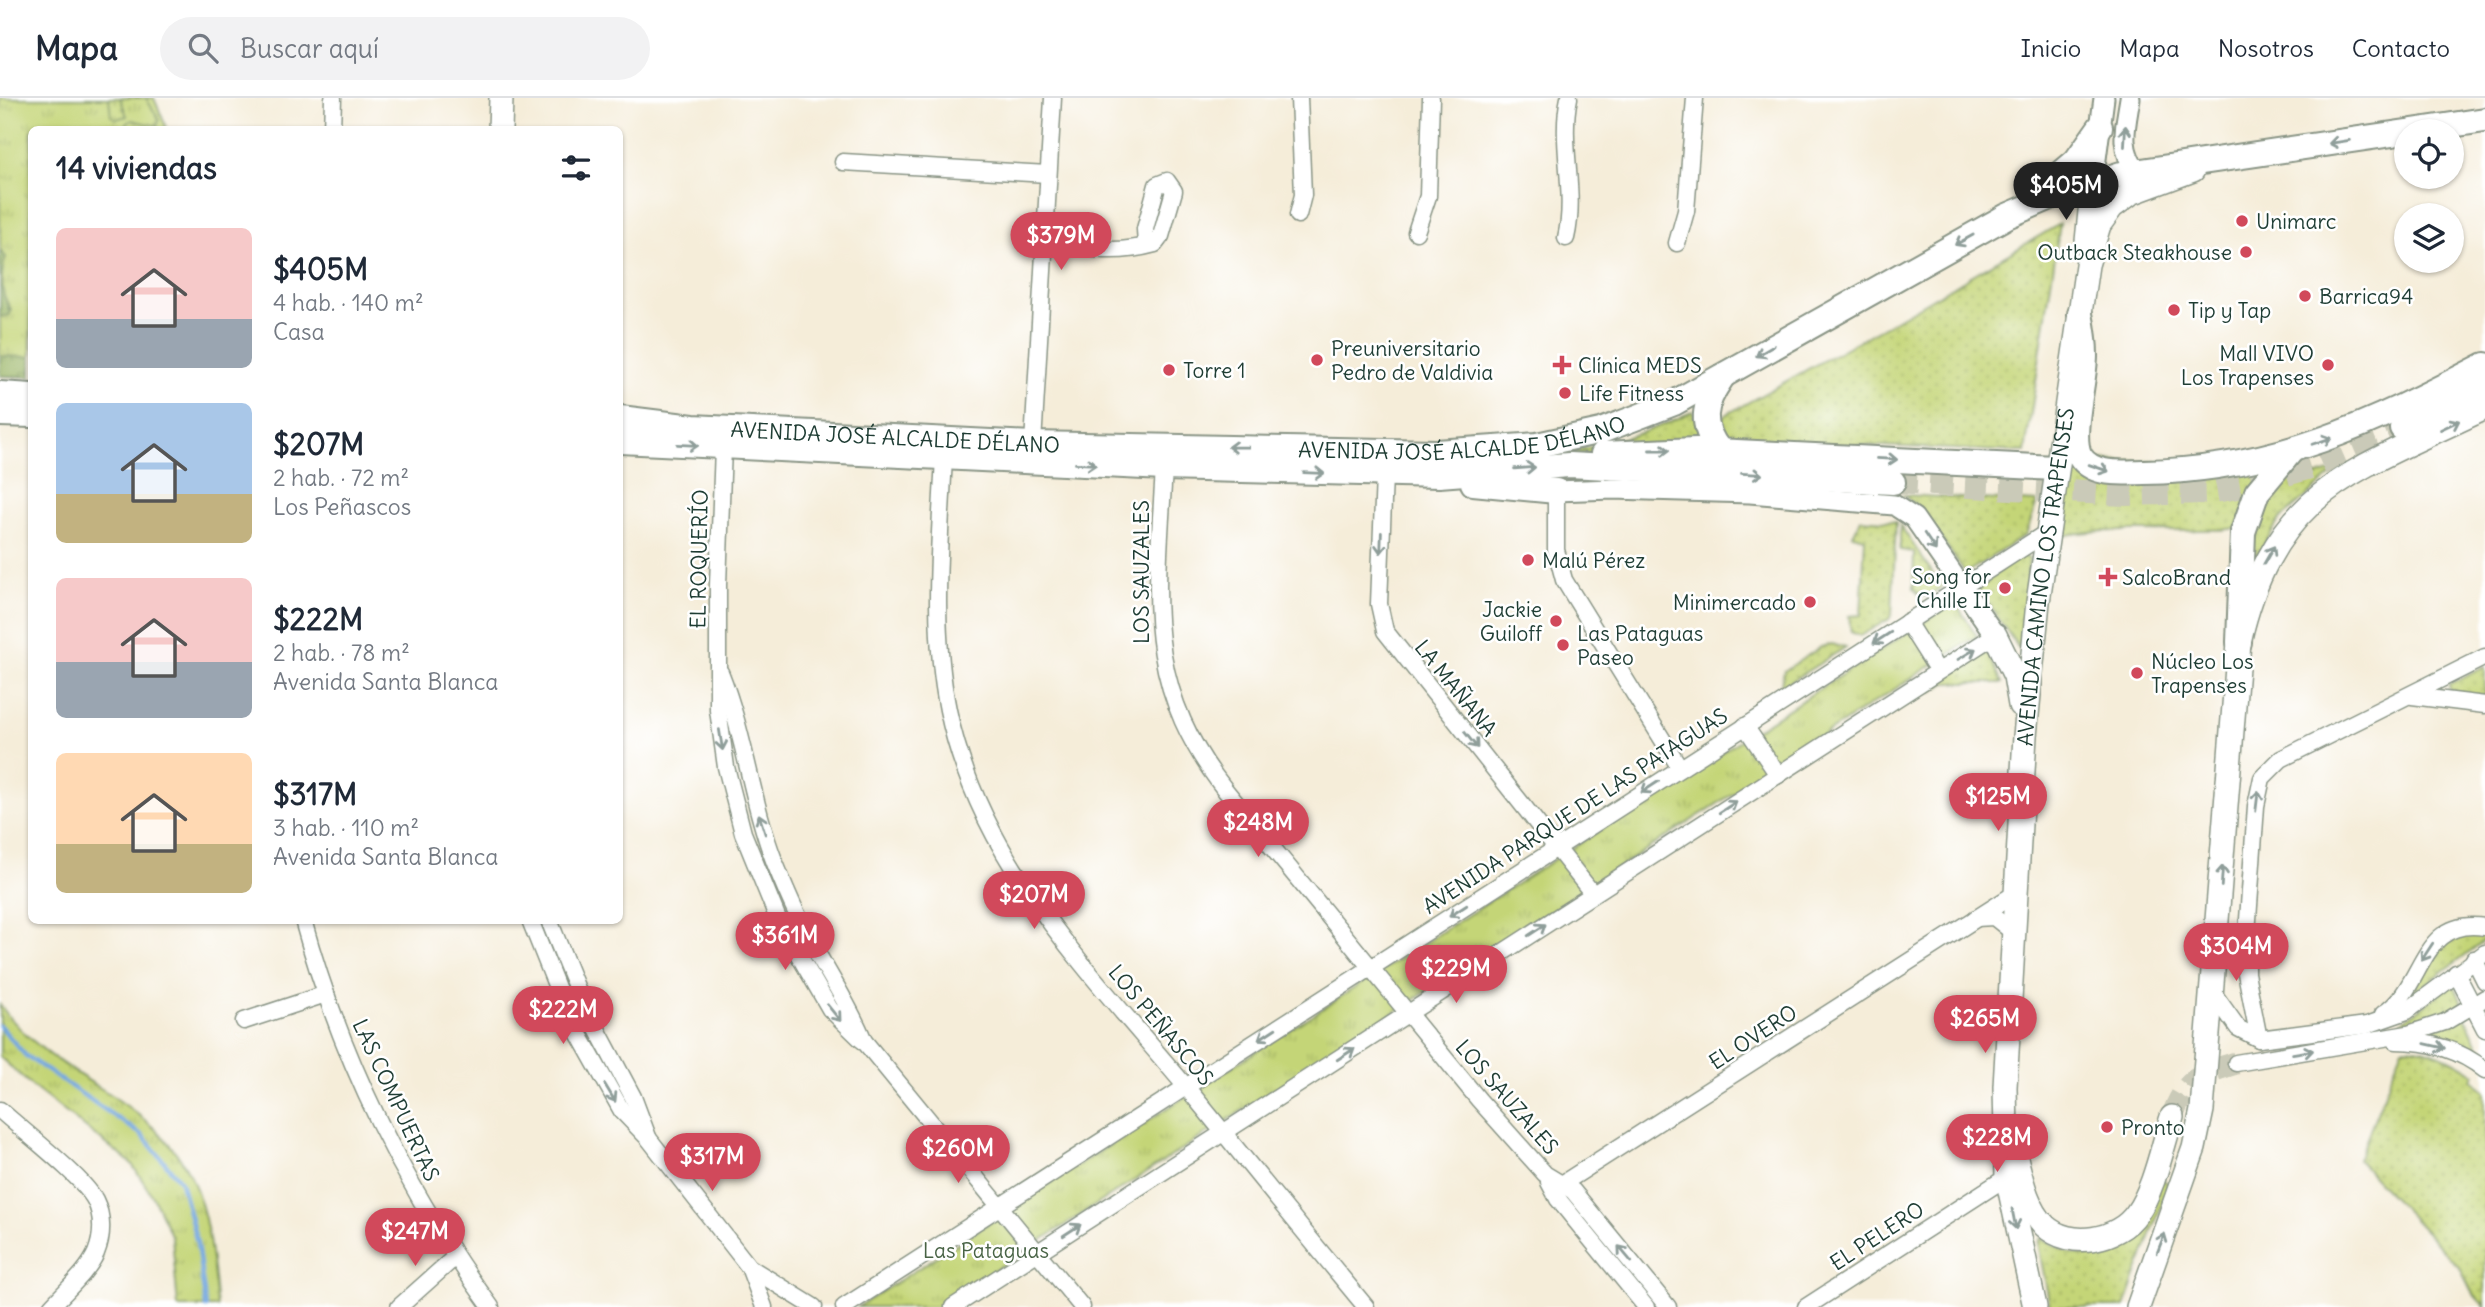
<!DOCTYPE html>
<html lang="es">
<head>
<meta charset="utf-8">
<style>
	body { margin:0; font-family:Delius,sans-serif; background:#f2f2f3; color:#1f2937; height:100vh; display:flex; flex-direction:column; font-size:26px; white-space:nowrap }
	* { box-sizing:border-box; margin:0 }
	p { font-size:23px; color:#747a83 }
	.icon { flex:none; width:38px; height:38px; fill:none; stroke:currentColor; stroke-width:2; stroke-linecap:round; stroke-linejoin:round }
	.map { position:relative; flex:1; overflow:hidden }
	.drawer { position:absolute; left:28px; top:28px; width:595px; height:798px; display:flex; flex-direction:column; background:#fff; border-radius:10px; box-shadow:0 2px 5px #0004 }
	.drawer>* { flex:none }
	.buttons { position:absolute; left:2394px; top:21px; display:grid; gap:14px }
	.buttons a { display:grid; place-items:center; width:70px; height:70px; border-radius:50%; background:#fff; box-shadow:0 2px 5px #0004; font-size:35px }
	.price { position:absolute; translate:-50% -60px; padding:0 16px; border-radius:24px; background:#d1495b; color:#fff; font-size:23px; line-height:46px; filter:drop-shadow(0 2px 4px #0008) }
	.price::after { content:''; position:absolute; left:50%; top:42px; width:21px; height:16px; margin-left:-10px; background:inherit; clip-path:polygon(0 0,100% 0,50% 100%) }
	.price.on { background:#222; color:#fff }
	ul { padding:0; list-style:none }
	li { display:flex; align-items:center; gap:21px; height:175px; padding:0 28px }
	li span { display:grid; place-items:center; flex:none; width:196px; height:140px; border-radius:10px; color:#555 }
	li>.icon { margin-inline-start:auto }
	span .icon { width:84px; height:84px; fill:#fffc; stroke-width:1 }
	li b { font-size:30px }
	h2 { display:flex; justify-content:space-between; align-items:center; height:84px; padding:0 28px; font-size:30px }
	header { display:flex; align-items:center; gap:42px; box-sizing:border-box; height:98px; padding:0 35px; background:#fff; border-bottom:2px solid #e0e1e3 }
	header strong { font-size:33px }
	nav { display:flex; gap:38px; margin-inline-start:auto; font-size:24px }
	.search { width:490px; height:63px; background:#f2f2f3; display:flex; align-items:center; gap:18px; box-sizing:border-box; padding:0 24px; border-radius:38px; color:#747a83; font-size:26px }
	.map>svg:first-child { display:block }
	.grass { fill:url(#grass-dots); stroke:#728956; stroke-width:2 }
	.forest { fill:url(#forest-crowns); stroke:#5d7a4e; stroke-width:2 }
	.park { fill:url(#park-tufts); stroke:#728956; stroke-width:2 }
	.lines { fill:none; stroke-linecap:round; stroke-linejoin:round }
	.stream { stroke:#75a8e1; stroke-width:4.5 }
	.secondary-tunnel { stroke:#cacab8; stroke-width:23; stroke-dasharray:23 11; stroke-linecap:butt }
	.primary-tunnel { stroke:#cacab8; stroke-width:24; stroke-dasharray:24 12; stroke-linecap:butt }
	.minor-casing { stroke:#8a9586; stroke-width:19 }
	.tertiary-casing { stroke:#8a9586; stroke-width:23 }
	.secondary-casing { stroke:#8a9586; stroke-width:26 }
	.primary-casing { stroke:#8a9586; stroke-width:28 }
	.minor { stroke:#fff; stroke-width:16 }
	.tertiary { stroke:#fff; stroke-width:19 }
	.secondary { stroke:#fff; stroke-width:23 }
	.primary { stroke:#fff; stroke-width:24 }
	.oneway { stroke:#8f9e9a }
	.poi-dot { fill:#d1495b; stroke:#fff; stroke-width:2.5 }
	.labels { text-anchor:middle; dominant-baseline:central; stroke-width:5; stroke-linejoin:round; paint-order:stroke }
	.poi-label { font-size:21px; fill:#1f3d34; stroke:#fff; text-anchor:start }
	.street-label { font-size:21px; fill:#1f3d34; stroke:#fff }
	.park-label { font-size:21px; fill:#486345; stroke:#fff }
</style>
</head>
<body>
<header>
<strong>Mapa</strong>
<div class="search"><svg class="icon" aria-label="search" viewBox="0 0 24 24"><circle cx="10" cy="10" r="6"/><path d="M15 15l6 6"/></svg>Buscar aquí</div>
<nav><a>Inicio</a><a>Mapa</a><a>Nosotros</a><a>Contacto</a></nav>
</header>
<div class="map">
<svg width="2485" height="1209" viewBox="0 0 2485 1209">
	<defs>
		<pattern id="grass-dots" width="8" height="8" patternUnits="userSpaceOnUse" patternTransform="scale(1.75)"><rect width="8" height="8" fill="#c4d577"/><path d="M2 2h.1M6 6h.1" fill="none" stroke="#a8b868" stroke-width="1.8" stroke-linecap="round"/></pattern>
		<pattern id="forest-crowns" width="20" height="18" patternUnits="userSpaceOnUse" patternTransform="scale(1.75)"><rect width="20" height="18" fill="#9bb668"/><path d="M2 6a3 3 0 1 1 6 0M12 15a3 3 0 1 1 6 0" fill="none" stroke="#7e9556"/></pattern>
		<pattern id="park-tufts" width="24" height="20" patternUnits="userSpaceOnUse" patternTransform="scale(1.75)"><rect width="24" height="20" fill="#c4d577"/><path d="M3 7l-1-3M5 7V3M7 7l1-3M15 17l-1-3M17 17v-4M19 17l1-3" fill="none" stroke="#a8b868"/></pattern>
	</defs>
	<rect width="100%" height="100%" fill="#fff"/>
	<filter id="ink" filterUnits="userSpaceOnUse"><feTurbulence type="fractalNoise" baseFrequency=".0143" numOctaves="2"/><feDisplacementMap in="SourceGraphic" scale="14" xChannelSelector="R" yChannelSelector="G"/><feConvolveMatrix kernelMatrix="1 2 1 2 8 2 1 2 1" color-interpolation-filters="sRGB"/></filter>
	<filter id="wash" filterUnits="userSpaceOnUse"><feTurbulence type="fractalNoise" baseFrequency=".00686" numOctaves="4" result="noise"/><feDisplacementMap in="SourceGraphic" scale="28" xChannelSelector="R" yChannelSelector="G"/><feGaussianBlur stdDeviation="1.57" result="paint"/><feColorMatrix in="noise" values="0 0 0 0 0 0 0 0 0 0 0 0 0 0 0 0 0 1.4 0 .05"/><feComposite in="paint" operator="in"/></filter>
	<g filter="url(#wash)">
		<rect width="100%" height="100%" fill="#f5edd9"/>
		<g class="grass">
			<polygon points="34,0 154,0 167,31 36,31"/>
			<polygon points="2060,126 2025,354 1734,342 1718,331 1715,323 1887,227"/>
			<path d="M1693 313 1705 345 1631 348 1578 357H1550C1600 349 1648 336 1693 313Z"/>
			<path d="M2309 357 2315 379 2339 371 2280 421 2254 463C2237 421 2273 375 2309 357Z"/>
			<path d="M2070 362H2077L2268 366 2236 430C2223 433 2212 431 2198 432 2152 436 2104 428 2058 439Z"/>
			<polygon points="1904,397 2037,404 2026,437 1969,473 1964,473 1924,416"/>
			<polygon points="1861,421 1896,424 1892,516 1889,521 1860,538 1851,534 1849,518 1861,517 1865,440 1853,437"/>
			<polygon points="1900,427 1942,489 1928,498 1921,498 1913,490 1914,454 1900,452"/>
			<polygon points="2023,457 2029,461 2020,552 1978,491 1980,487"/>
			<polygon points="1831,546 1846,549 1780,590 1784,573 1821,549"/>
			<polygon points="1988,553 2002,585 1946,585 1931,594 1929,590"/>
			<polygon points="2485,569 2485,598 2450,594 2449,586"/>
			<polygon points="2485,831 2485,842 2409,899 2446,837"/>
			<polygon points="2450,888 2455,889 2462,905 2461,909 2429,922 2378,935 2395,929"/>
			<polygon points="2465,918 2485,963 2463,948 2419,936"/>
			<path d="M2403 949C2430 949 2454 962 2476 976L2473 981 2485 994V1209L2473 1196 2460 1170 2358 1062Z"/>
			<path d="M2160 1080 2169 1086 2125 1209H2050L2038 1145 2041 1140C2052 1144 2063 1154 2075 1156 2127 1162 2146 1121 2160 1080Z"/>
		</g>
		<polygon class="forest" points="0,129 6,141 5,198 21,253 31,253 31,279 0,278"/>
		<g class="park">
			<path d="M0 0H109L111 18 116 21 127 18 120 0H146L159 22 157 28 132 22 126 26V31L32 32 31 259 0 258V219L10 217 11 211C0 196 0 177 6 159L0 152Z"/>
			<polygon points="1955,504 1977,538 938,1209 858,1209"/>
			<path d="M0 907C25 942 61 966 97 988 200 1052 206 1096 217 1209H178L172 1139 153 1099 131 1065 33 989 0 959Z"/>
		</g>
		<g class="lines">
			<polyline class="stream" points="0,928 26,958 142,1037 181,1084 197,1145 206,1209"/>
		</g>
	</g>
	<g filter="url(#ink)">
		<g class="lines">
			<path class="secondary-tunnel" d="M2172 1019C2187 980 2198 977 2236 965"/>
			<polyline class="primary-tunnel" points="1893,384 2125,396 2209,394 2253,386 2314,368 2402,330"/>
			<defs>
				<g id="minor">
					<polyline points="332,32 333,0"/>
					<polyline points="843,64 1048,76"/>
					<polyline points="1298,117 1303,97 1299,0"/>
					<path d="M1045 133C1077 155 1118 156 1155 146L1161 138 1174 93 1167 83 1157 87 1145 131 1146 148"/>
					<polyline points="1416,134 1428,98 1431,0"/>
					<path d="M1566 140C1577 94 1559 46 1569 0"/>
					<polyline points="1677,145 1686,113 1695,0"/>
					<polyline points="1033,346 1053,0"/>
					<polyline points="723,349 718,487 718,612 726,669 743,735 778,821 830,911 862,942"/>
					<path d="M944 359C940 444 931 528 948 612 980 767 1095 879 1192 996 1250 1067 1307 1138 1366 1209"/>
					<path d="M1164 370C1157 499 1141 585 1226 693L1479 1002 1545 1076 1573 1093 1668 1209"/>
					<polyline points="1384,377 1379,506 1385,533 1593,796"/>
					<polyline points="1556,393 1556,452 1564,482 1680,670"/>
					<polyline points="1907,524 1938,573"/>
					<path d="M720 574C745 636 751 703 775 765 787 795 800 825 816 853 833 883 851 911 864 943L1082 1209"/>
					<polyline points="2412,598 2485,607"/>
					<polyline points="1745,628 1778,677"/>
					<polyline points="1976,820 1994,819 2014,835"/>
					<path d="M303 822C341 961 406 1093 491 1209"/>
					<polyline points="530,822 568,917 622,1013 649,1041 749,1169 814,1209"/>
					<polyline points="549,822 581,901 633,999 648,1039"/>
					<polyline points="2474,861 2485,883"/>
					<polyline points="2456,875 2485,931"/>
					<polyline points="2213,895 2238,930 2259,941 2367,927 2407,913 2485,855"/>
					<path d="M2383 916C2425 890 2419 818 2485 829"/>
					<polyline points="244,923 326,896"/>
					<polyline points="2259,941 2246,875 2246,850 2256,708 2262,680 2281,661 2485,559"/>
					<path d="M2396 943C2429 943 2459 951 2485 972"/>
					<polyline points="2236,965 2408,936 2445,924 2485,900"/>
					<path d="M0 1012C23 1033 82 1078 95 1102 103 1118 103 1138 96 1155 87 1175 66 1192 51 1209"/>
					<polyline points="1549,1084 1558,1101 1646,1209"/>
					<polyline points="1554,1091 2016,795"/>
					<polyline points="749,1169 764,1209"/>
					<polyline points="399,1209 455,1159"/>
					<polyline points="844,1209 2046,435"/>
					<polyline points="953,1209 1995,537"/>
					<polyline points="1806,1209 2007,1079"/>
				</g>
				<g id="tertiary">
					<path d="M2130 0C2126 27 2118 50 2137 73"/>
					<polyline points="2093,84 2104,0"/>
					<polyline points="1556,393 1613,391 1750,395 1894,407 1914,420 1995,537"/>
				</g>
				<g id="secondary">
					<polyline points="500,32 501,0"/>
					<polyline points="2087,143 2093,84"/>
					<polyline points="1995,537 2015,578 2020,607"/>
					<path d="M2017 1064C2022 1085 2029 1112 2045 1128 2070 1151 2118 1143 2137 1115 2155 1089 2162 1049 2172 1019"/>
					<path id="s1" d="M2035 1209 2007 1079 2005 989 2025 638 2038 504 2087 167 2099 127 2112 109 2131 95 2193 72"/>
					<path d="M2138 1209 2194 1050 2202 1012 2239 544C2275 388 2356 373 2485 310"/>
				</g>
				<g id="primary">
					<polyline points="2412,33 2485,22"/>
					<polyline points="2036,97 2076,63 2100,29"/>
					<path d="M2080 216C2083 230 2085 244 2085 258 2085 283 2069 338 2080 358 2093 379 2124 374 2144 374 2276 372 2371 326 2485 267"/>
					<polyline points="0,296 32,298"/>
					<polyline points="0,316 32,317"/>
					<path id="s2" d="M620 320 693 329 1033 346 1436 354 1537 347 1601 333 1674 305 2007 118 2058 96 2121 76 2406 34"/>
					<polyline points="2402,330 2485,289"/>
					<polyline points="620,343 1164,370 1439,377 1569,367 1893,384"/>
					<path d="M1720 353C1699 327 1703 307 1721 281"/>
					<polyline points="1603,356 1696,352 2056,370"/>
					<polyline points="1473,385 1556,393"/>
					<polyline points="2239,544 2243,434 2257,394 2292,352"/>
				</g>
			</defs>
			<use href="#minor" class="minor-casing"/>
			<use href="#tertiary" class="tertiary-casing"/>
			<use href="#secondary" class="secondary-casing"/>
			<use href="#primary" class="primary-casing"/>
			<use href="#minor" class="minor"/>
			<use href="#tertiary" class="tertiary"/>
			<use href="#secondary" class="secondary"/>
			<use href="#primary" class="primary"/>
		</g>
		<defs><path id="oneway-shaft" d="M-6 0H5M1.5-3L5.5 0L1.5 3" fill="none" stroke-width="1.6" stroke-linecap="round" stroke-linejoin="round" transform="scale(1.75)"/></defs>
		<g class="oneway">
			<use href="#oneway-shaft" transform="translate(2125 38) rotate(-87)"/>
			<use href="#oneway-shaft" transform="translate(2339 44) rotate(171)"/>
			<use href="#oneway-shaft" transform="translate(1964 142) rotate(151)"/>
			<use href="#oneway-shaft" transform="translate(1765 253) rotate(150)"/>
			<use href="#oneway-shaft" transform="translate(2450 327) rotate(-26)"/>
			<use href="#oneway-shaft" transform="translate(2322 343) rotate(-18)"/>
			<use href="#oneway-shaft" transform="translate(688 347) rotate(3)"/>
			<use href="#oneway-shaft" transform="translate(1238 349) rotate(-179)"/>
			<use href="#oneway-shaft" transform="translate(1660 352)"/>
			<use href="#oneway-shaft" transform="translate(1887 361) rotate(3)"/>
			<use href="#oneway-shaft" transform="translate(1086 366) rotate(3)"/>
			<use href="#oneway-shaft" transform="translate(1525 370) rotate(-4)"/>
			<use href="#oneway-shaft" transform="translate(2099 370) rotate(19)"/>
			<use href="#oneway-shaft" transform="translate(1314 375) rotate(2)"/>
			<use href="#oneway-shaft" transform="translate(1752 376) rotate(3)"/>
			<use href="#oneway-shaft" transform="translate(1930 444) rotate(56)"/>
			<use href="#oneway-shaft" transform="translate(1381 445) rotate(92)"/>
			<use href="#oneway-shaft" transform="translate(2269 457) rotate(-60)"/>
			<use href="#oneway-shaft" transform="translate(1882 540) rotate(147)"/>
			<use href="#oneway-shaft" transform="translate(1967 556) rotate(-31)"/>
			<use href="#oneway-shaft" transform="translate(721 642) rotate(81)"/>
			<use href="#oneway-shaft" transform="translate(1471 642) rotate(51)"/>
			<use href="#oneway-shaft" transform="translate(1650 689) rotate(147)"/>
			<use href="#oneway-shaft" transform="translate(2257 703) rotate(-83)"/>
			<use href="#oneway-shaft" transform="translate(1728 709) rotate(-33)"/>
			<use href="#oneway-shaft" transform="translate(762 726) rotate(-108)"/>
			<use href="#oneway-shaft" transform="translate(2222 778) rotate(-86)"/>
			<use href="#oneway-shaft" transform="translate(1458 813) rotate(147)"/>
			<use href="#oneway-shaft" transform="translate(1537 832) rotate(-33)"/>
			<use href="#oneway-shaft" transform="translate(2427 854) rotate(123)"/>
			<use href="#oneway-shaft" transform="translate(834 915) rotate(51)"/>
			<use href="#oneway-shaft" transform="translate(1267 936) rotate(147)"/>
			<use href="#oneway-shaft" transform="translate(2435 948) rotate(13)"/>
			<use href="#oneway-shaft" transform="translate(2303 954) rotate(-9)"/>
			<use href="#oneway-shaft" transform="translate(1346 956) rotate(-33)"/>
			<use href="#oneway-shaft" transform="translate(610 995) rotate(59)"/>
			<use href="#oneway-shaft" transform="translate(2014 1121) rotate(79)"/>
			<use href="#oneway-shaft" transform="translate(1072 1132) rotate(-33)"/>
			<use href="#oneway-shaft" transform="translate(2161 1145) rotate(-69)"/>
			<use href="#oneway-shaft" transform="translate(1625 1156) rotate(-130)"/>
		</g>
	</g>
	<g class="poi-dot">
		<circle cx="2242" cy="123" r="7"/>
		<circle cx="2246" cy="154" r="7"/>
		<circle cx="2305" cy="198" r="7"/>
		<circle cx="2174" cy="212" r="7"/>
		<circle cx="1317" cy="262" r="7"/>
		<path d="M1558.5 256.5h7v7h7v7h-7v7h-7v-7h-7v-7h7z"/>
		<circle cx="2328" cy="267" r="7"/>
		<circle cx="1169" cy="272" r="7"/>
		<circle cx="1565" cy="295" r="7"/>
		<circle cx="1528" cy="462" r="7"/>
		<path d="M2104.5 468.5h7v7h7v7h-7v7h-7v-7h-7v-7h7z"/>
		<circle cx="2005" cy="490" r="7"/>
		<circle cx="1810" cy="504" r="7"/>
		<circle cx="1556" cy="523" r="7"/>
		<circle cx="1563" cy="547" r="7"/>
		<circle cx="2137" cy="575" r="7"/>
		<circle cx="2107" cy="1029" r="7"/>
	</g>
	<g class="labels">
		<g class="poi-label">
			<text x="2256" y="123">Unimarc</text>
			<text x="2232" y="154" text-anchor="end">Outback Steakhouse</text>
			<text x="2319" y="198">Barrica94</text>
			<text x="2188" y="212">Tip y Tap</text>
			<text x="1331" y="250">Preuniversitario<tspan x="1331" dy="24">Pedro de Valdivia</tspan></text>
			<text x="2314" y="255" text-anchor="end">Mall VIVO<tspan x="2314" dy="24">Los Trapenses</tspan></text>
			<text x="1578" y="267">Clínica MEDS</text>
			<text x="1183" y="272">Torre 1</text>
			<text x="1579" y="295">Life Fitness</text>
			<text x="1542" y="462">Malú Pérez</text>
			<text x="1991" y="478" text-anchor="end">Song for<tspan x="1991" dy="24">Chille II</tspan></text>
			<text x="2122" y="479">SalcoBrand</text>
			<text x="1796" y="504" text-anchor="end">Minimercado</text>
			<text x="1542" y="511" text-anchor="end">Jackie<tspan x="1542" dy="24">Guiloff</tspan></text>
			<text x="1577" y="535">Las Pataguas<tspan x="1577" dy="24">Paseo</tspan></text>
			<text x="2151" y="563">Núcleo Los<tspan x="2151" dy="24">Trapenses</tspan></text>
			<text x="2121" y="1029">Pronto</text>
		</g>
		<g class="street-label">
			<text stroke="none"><textPath href="#s2" startOffset="844">AVENIDA JOSÉ ALCALDE DÉLANO</textPath></text>
			<text stroke="none"><textPath href="#s2" startOffset="276">AVENIDA JOSÉ ALCALDE DÉLANO</textPath></text>
			<text transform="translate(699 461) rotate(-89)">EL ROQUERÍO</text>
			<text transform="translate(1141 474) rotate(-90)">LOS SAUZALES</text>
			<text stroke="none"><textPath href="#s1" startOffset="735">AVENIDA CAMINO LOS TRAPENSES</textPath></text>
			<text transform="translate(1456 590) rotate(51)">LA MAÑANA</text>
			<text transform="translate(1575 713) rotate(-33)">AVENIDA PARQUE DE LAS PATAGUAS</text>
			<text transform="translate(1161 927) rotate(50)">LOS PEÑASCOS</text>
			<text transform="translate(1753 939) rotate(-33)">EL OVERO</text>
			<text transform="translate(1507 999) rotate(49)">LOS SAUZALES</text>
			<text transform="translate(396 1002) rotate(65)">LAS COMPUERTAS</text>
			<text transform="translate(1877 1138) rotate(-33)">EL PELERO</text>
		</g>
		<g class="park-label">
			<text x="986" y="1152">Las Pataguas</text>
		</g>
	</g>
</svg>
<div class="buttons">
<a><svg class="icon" aria-label="locate" viewBox="0 0 24 24"><circle cx="12" cy="12" r="6"/><path d="M12 2v4M12 18v4M2 12h4M18 12h4"/></svg></a>
<a><svg class="icon" aria-label="layers" viewBox="0 0 24 24"><path d="M12 4l9 5-9 5-9-5zM3 14l9 5 9-5"/></svg></a>
</div>
<b class="price on" style="left:2066px;top:124px">$405M</b>
<b class="price" style="left:1061px;top:174px">$379M</b>
<b class="price" style="left:1998px;top:735px">$125M</b>
<b class="price" style="left:1258px;top:761px">$248M</b>
<b class="price" style="left:1034px;top:833px">$207M</b>
<b class="price" style="left:785px;top:874px">$361M</b>
<b class="price" style="left:2236px;top:885px">$304M</b>
<b class="price" style="left:1456px;top:907px">$229M</b>
<b class="price" style="left:563px;top:948px">$222M</b>
<b class="price" style="left:1985px;top:957px">$265M</b>
<b class="price" style="left:1997px;top:1076px">$228M</b>
<b class="price" style="left:958px;top:1087px">$260M</b>
<b class="price" style="left:712px;top:1095px">$317M</b>
<b class="price" style="left:415px;top:1170px">$247M</b>
<section class="drawer">
<h2>14 viviendas<svg class="icon" aria-label="filters" viewBox="0 0 24 24"><path d="M4 7h16M4 17h16"/><circle cx="9" cy="7" r="2"/><circle cx="15" cy="17" r="2"/></svg></h2>
<ul>
<li><span style="background:linear-gradient(#f6c9c9 65%,#9aa5b1 0)"><svg class="icon" aria-label="home" viewBox="0 0 24 24"><path d="M3 11l9-7 9 7M6 9v11h12V9"/></svg></span><div><b>$405M</b><p>4 hab. · 140 m²</p><p>Casa</p></div></li>
<li><span style="background:linear-gradient(#a9c7e8 65%,#c2b280 0)"><svg class="icon" aria-label="home" viewBox="0 0 24 24"><path d="M3 11l9-7 9 7M6 9v11h12V9"/></svg></span><div><b>$207M</b><p>2 hab. · 72 m²</p><p>Los Peñascos</p></div></li>
<li><span style="background:linear-gradient(#f6c9c9 60%,#9aa5b1 0)"><svg class="icon" aria-label="home" viewBox="0 0 24 24"><path d="M3 11l9-7 9 7M6 9v11h12V9"/></svg></span><div><b>$222M</b><p>2 hab. · 78 m²</p><p>Avenida Santa Blanca</p></div></li>
<li><span style="background:linear-gradient(#ffd9b3 65%,#c2b280 0)"><svg class="icon" aria-label="home" viewBox="0 0 24 24"><path d="M3 11l9-7 9 7M6 9v11h12V9"/></svg></span><div><b>$317M</b><p>3 hab. · 110 m²</p><p>Avenida Santa Blanca</p></div></li>
</ul>
</section>
</div>
</body>
</html>
